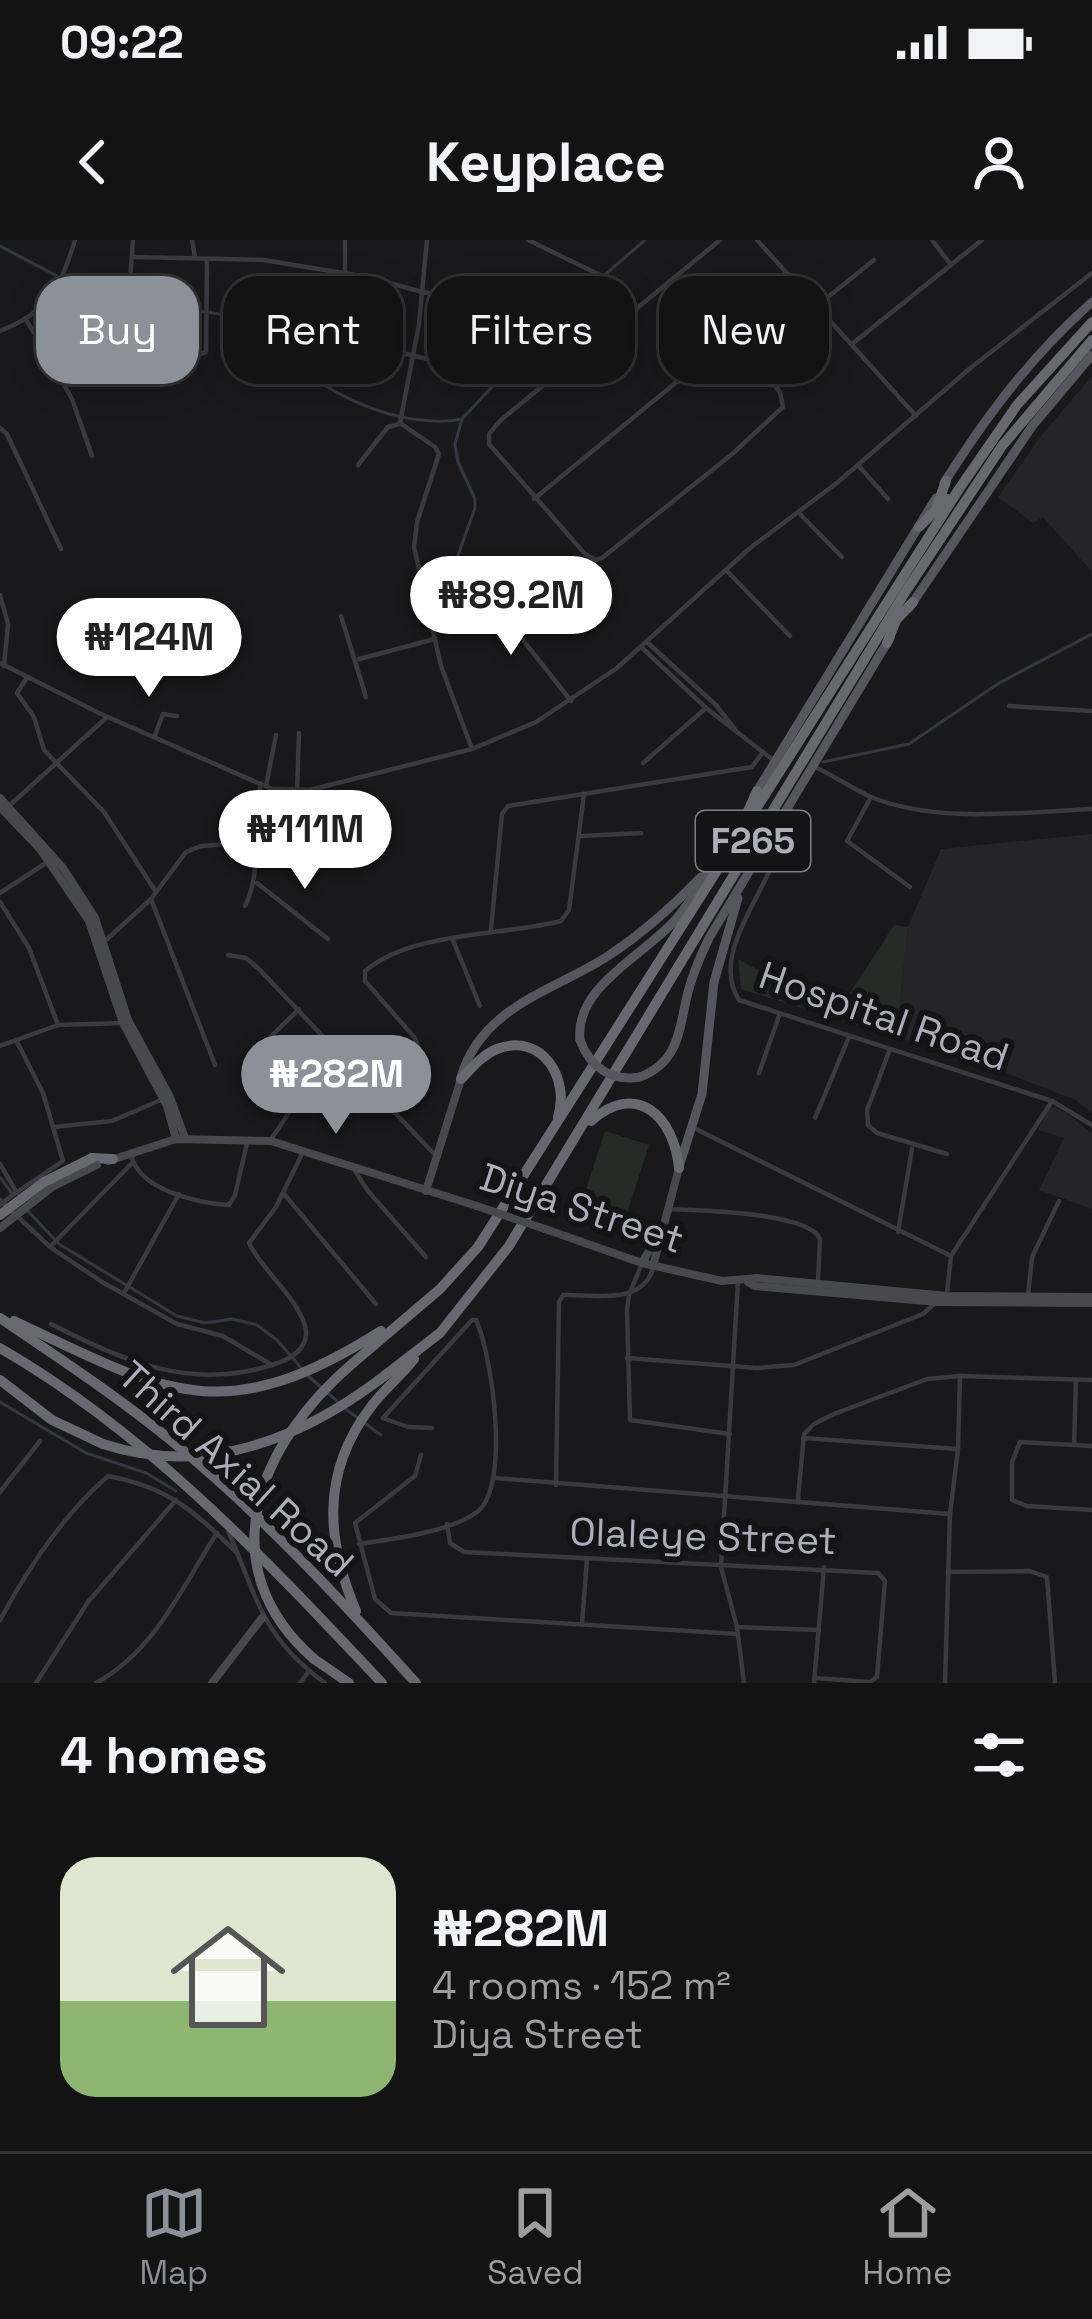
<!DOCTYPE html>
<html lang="en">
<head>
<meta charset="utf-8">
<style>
	body { margin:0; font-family:"Space Grotesk",sans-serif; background:#1c1c1d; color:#f1f3f6; height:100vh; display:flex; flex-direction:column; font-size:45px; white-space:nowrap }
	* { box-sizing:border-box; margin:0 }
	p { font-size:39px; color:#9d9ea0 }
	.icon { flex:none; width:66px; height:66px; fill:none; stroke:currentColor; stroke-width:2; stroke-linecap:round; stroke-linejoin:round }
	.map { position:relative; height:1443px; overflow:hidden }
	.details { display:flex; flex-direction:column; background:#131314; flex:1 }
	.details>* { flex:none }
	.top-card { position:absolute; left:36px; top:36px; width:1020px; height:108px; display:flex; gap:24px }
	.price { position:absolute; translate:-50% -102px; padding:0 27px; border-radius:42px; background:#fff; color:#222; font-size:39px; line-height:78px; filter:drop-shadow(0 3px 6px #0008) }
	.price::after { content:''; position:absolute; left:50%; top:72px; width:36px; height:27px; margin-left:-18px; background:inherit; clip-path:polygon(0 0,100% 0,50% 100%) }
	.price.active { background:#8c9099; color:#fff }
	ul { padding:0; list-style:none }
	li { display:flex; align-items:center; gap:36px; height:300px; padding:0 60px }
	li+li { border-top:3px solid #323234 }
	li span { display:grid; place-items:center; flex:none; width:336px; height:240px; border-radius:36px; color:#555 }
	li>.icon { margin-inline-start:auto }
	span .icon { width:144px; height:144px; fill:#fffc; stroke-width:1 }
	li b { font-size:51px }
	h2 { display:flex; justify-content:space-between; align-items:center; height:144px; padding:0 60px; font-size:51px }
	.tag { padding:0 42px; border-radius:36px; background:#131314; box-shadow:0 6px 30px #0003,0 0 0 3px #323234; font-size:42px; line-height:108px }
	.tag.active { background:#8c9099; color:#fff }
	.status { display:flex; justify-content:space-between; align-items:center; height:84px; padding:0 60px; background:#131314; direction:ltr }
	.status svg { height:33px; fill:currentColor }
	header { display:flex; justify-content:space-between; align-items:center; height:156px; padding:0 60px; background:#131314; font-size:54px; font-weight:800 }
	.tab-bar { display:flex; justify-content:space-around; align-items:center; height:168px; border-top:3px solid #323234; background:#131314; font-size:33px; color:#9d9ea0 }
	.tab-bar a { display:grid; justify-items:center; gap:6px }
	.tab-bar .active { color:#8c9099 }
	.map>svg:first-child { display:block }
	.built { fill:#252527 }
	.green { fill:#252c27 }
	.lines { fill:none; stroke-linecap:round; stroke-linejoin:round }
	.stream { stroke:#343941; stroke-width:3 }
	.street { stroke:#3a3a3f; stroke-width:4.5 }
	.secondary { stroke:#48494f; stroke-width:8 }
	.primary { stroke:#56575e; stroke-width:9 }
	.highway { stroke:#676870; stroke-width:10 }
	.street-bridge { stroke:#3a3a3f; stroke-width:4.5 }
	.secondary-bridge { stroke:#48494f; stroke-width:8 }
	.primary-bridge { stroke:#56575e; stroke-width:9 }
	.highway-bridge { stroke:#676870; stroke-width:10 }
	.labels { text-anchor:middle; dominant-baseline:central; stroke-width:12; stroke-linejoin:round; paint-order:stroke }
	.shield { fill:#141416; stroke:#7e8088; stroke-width:3 }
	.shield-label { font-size:36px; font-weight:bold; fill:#acaeb9 }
	.street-label { font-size:39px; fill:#acaeb9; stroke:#141416 }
</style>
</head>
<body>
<div class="status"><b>09:22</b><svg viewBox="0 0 49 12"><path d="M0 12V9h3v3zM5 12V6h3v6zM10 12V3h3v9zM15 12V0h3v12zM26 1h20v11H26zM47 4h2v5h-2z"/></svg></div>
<header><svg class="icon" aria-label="back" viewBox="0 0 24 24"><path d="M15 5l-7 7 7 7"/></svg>Keyplace<svg class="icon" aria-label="person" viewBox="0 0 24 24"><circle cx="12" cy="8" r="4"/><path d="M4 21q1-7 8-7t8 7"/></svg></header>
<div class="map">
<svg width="1092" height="1443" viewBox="0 0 1092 1443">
	<rect width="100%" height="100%" fill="#19191b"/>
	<g class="built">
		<polygon points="1092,136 1092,332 1043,277 1033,283 998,257 1041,196"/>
		<polygon points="1092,594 1092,873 1076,860 969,819 951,804 939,810 896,797 908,687 941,609"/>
		<polygon points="1050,866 1067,873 1092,894 1092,969 1039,950 1064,898 1038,890"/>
	</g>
	<g class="green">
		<polygon points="894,685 908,687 896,797 741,749 738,719 837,773"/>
		<polygon points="605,891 649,905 625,979 581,965"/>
	</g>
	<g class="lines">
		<g class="stream">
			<path d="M0 6 114 66 157 64 263 81C270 89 270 97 277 105 315 152 402 191 462 179"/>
			<polyline points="437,374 475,268 475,259 458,222 455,204 462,179 561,73 645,0"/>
			<polyline points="823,522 909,504 999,443 1092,394"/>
			<polyline points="0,937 11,952"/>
			<polyline points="25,968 59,1004 177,1076 205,1083 232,1079 257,1085 278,1101 302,1129"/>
			<polyline points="308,1136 337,1161"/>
			<polyline points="0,1162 86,1213 146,1233 176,1251"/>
			<polyline points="344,1168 381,1195"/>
		</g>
		<g class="street">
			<polyline points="192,0 195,17"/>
			<polyline points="427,0 419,84 400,183 435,207 439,214 417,282 414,307 441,426 472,509"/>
			<polyline points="528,0 600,35"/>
			<polyline points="720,0 501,180 489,194 489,204 585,314 596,320 602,318 731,215 783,167 780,152 734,97"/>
			<polyline points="757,0 916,176"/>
			<polyline points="932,0 951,25"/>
			<polyline points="133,17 263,20 368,37 422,52 559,74"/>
			<polyline points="345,34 345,0"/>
			<path d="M59 45C99 64 155 134 206 112L207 19"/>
			<polyline points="129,53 133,0"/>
			<polyline points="818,65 874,20"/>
			<polyline points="27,81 72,159 92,216"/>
			<polyline points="289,86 499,136"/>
			<path d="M0 91C49 72 60 48 75 0"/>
			<polyline points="852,104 982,0"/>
			<polyline points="0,188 7,194 61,309"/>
			<polyline points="358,225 388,187 399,184"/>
			<polyline points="858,225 888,259"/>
			<polyline points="534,259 795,45"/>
			<polyline points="800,274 842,317"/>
			<polyline points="727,331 790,396"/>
			<polyline points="476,349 494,363 571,461"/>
			<polyline points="0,355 8,384 4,426"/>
			<polyline points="341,376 366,457"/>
			<polyline points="648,403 716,465 737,492"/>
			<polyline points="641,407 706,468 773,520"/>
			<polyline points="359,419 435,399"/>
			<polyline points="0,423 101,474 272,549 310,550 472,509 536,482 617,428 750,308 838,242 968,130 1092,33"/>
			<polyline points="26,439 17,453 34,477 44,510 104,572 156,652"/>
			<polyline points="1009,466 1092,471"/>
			<polyline points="155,495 163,474 177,476"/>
			<polyline points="643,523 706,468"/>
			<path d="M813 526C833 535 851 548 871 557 938 584 1021 572 1092 569"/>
			<polyline points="266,546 276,495"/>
			<polyline points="297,551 299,493"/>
			<polyline points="871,557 847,601 910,647"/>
			<polyline points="9,566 107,477"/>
			<polyline points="581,596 641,593"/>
			<path d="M765 610 773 617 772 625C757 663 712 719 739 760L1052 861 1092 885"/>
			<polyline points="257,643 328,699"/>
			<polyline points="0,653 49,621"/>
			<polyline points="151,659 215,825"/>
			<polyline points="0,662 29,708 58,785"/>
			<path d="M245 666C264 628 250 584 261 544"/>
			<polyline points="491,689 502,574 508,566 752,527 763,512"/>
			<polyline points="452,698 480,766"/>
			<polyline points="105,701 151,659 186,612 201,606 255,602"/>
			<polyline points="228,715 246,718 259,729 435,915"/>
			<polyline points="0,806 58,785 123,783"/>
			<polyline points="890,809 867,870 868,885 877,893 947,914"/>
			<polyline points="249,818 299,769"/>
			<polyline points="759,833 779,776"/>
			<path d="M378 855 420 812 415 798 365 741V731C412 691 504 696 561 681L569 670 584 554"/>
			<polyline points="815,878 849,797"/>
			<polyline points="54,887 112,881 163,859"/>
			<polyline points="694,888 951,1016"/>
			<polyline points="272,898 294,865 344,818"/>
			<path d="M131 915C139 950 197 963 229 965L235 955 248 899"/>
			<polyline points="0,924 17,953"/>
			<polyline points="355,931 368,951 426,1017"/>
			<polyline points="14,954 63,921 43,853 16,800"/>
			<polyline points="284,954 376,1064"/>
			<path d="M0 960 50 1007 102 1042 177 1084 223 1096 272 1125C354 1100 264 1039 249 1003L276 967 303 912"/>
			<path d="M667 969C697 970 809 972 820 999L818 1041"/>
			<polyline points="898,992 912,909"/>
			<polyline points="52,1005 132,923"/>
			<polyline points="642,1023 629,1055 627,1070 630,1180 730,1194"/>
			<polyline points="738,1041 721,1327 737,1387 744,1443"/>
			<polyline points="124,1053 179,954"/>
			<polyline points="947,1053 951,1016 1052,861"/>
			<polyline points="1028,1056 1032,1017 1059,961"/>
			<path d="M51 1084C124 1121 190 1151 272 1125"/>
			<polyline points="627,1118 757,1128 794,1125 923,1074 936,1062"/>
			<polyline points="803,1198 958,1209"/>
			<polyline points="1074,1205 1076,1140"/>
			<polyline points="1092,1206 1020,1202 1012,1222 1012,1260 1027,1266 1092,1270"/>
			<polyline points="421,1215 415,1236 355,1283 375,1359 391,1373 738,1394"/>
			<polyline points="495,1238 950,1274"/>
			<path d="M556 1245 559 1062 563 1055C593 1054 641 1066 653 1029"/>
			<polyline points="0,1252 40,1201"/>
			<polyline points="798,1259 804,1194 814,1184 834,1174 927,1139 960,1136 1092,1140"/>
			<polyline points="447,1284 450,1303 464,1312 878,1333 885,1341 877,1437 870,1442 815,1438"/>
			<path d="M228 1291C258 1359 261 1396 325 1443"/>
			<path d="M359 1304C393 1299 450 1292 477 1272 511 1247 492 1114 476 1080H472L383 1178 408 1187 432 1188"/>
			<polyline points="948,1332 1030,1331 1047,1337 1055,1443"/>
			<path d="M0 1380C28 1328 63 1275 108 1236 168 1247 194 1271 238 1314"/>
			<polyline points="582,1384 587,1319"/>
			<polyline points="737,1387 819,1390"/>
			<polyline points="36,1443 88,1362 176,1260"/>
			<path d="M96 1443C156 1410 181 1348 217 1293"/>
			<polyline points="300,1443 309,1431"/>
			<polyline points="814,1443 824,1327"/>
			<polyline points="945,1443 950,1274 958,1209 960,1136"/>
		</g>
		<g class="secondary">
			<polyline points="0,558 63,628 95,678 128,780 170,857 185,898"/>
			<polyline points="0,567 40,609 89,681 123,783 167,866 176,899"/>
			<polyline points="108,921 176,899 271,901 477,966"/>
			<polyline points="426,951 461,839"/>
			<polyline points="545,989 642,1023 722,1041 757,1038 947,1056 1092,1057"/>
			<polyline points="642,1023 662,988"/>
			<polyline points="653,1026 679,928"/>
			<polyline points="748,1042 755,1046 938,1062 1092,1063"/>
			<polyline points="212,1443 262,1378"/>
		</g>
		<g class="primary">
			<path d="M944 243C987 175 1032 115 1092 62"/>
			<polyline points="909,368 1033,185 1092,115"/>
			<polyline points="754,556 936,258"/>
			<path d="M580 800C574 746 647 714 677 678 696 656 708 630 723 606"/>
			<path d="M461 837C482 766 554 751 608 716 643 693 673 666 701 637"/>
			<path d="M640 837C680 822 679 788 688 752 693 733 701 715 709 698L890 398"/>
			<polyline points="679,927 702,854 714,742 738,658"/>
		</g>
		<g class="highway">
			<polyline points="937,266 946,241"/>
			<polyline points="919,287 947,259"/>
			<polyline points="897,379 913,362"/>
			<polyline points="887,403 899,373"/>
			<polyline points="746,576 757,551"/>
			<polyline points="758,602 779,582"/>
			<polyline points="722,607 740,586"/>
			<polyline points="755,621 761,595"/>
			<path d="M461 839C472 828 482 815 497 809 542 792 570 838 558 877"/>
			<path d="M591 881C637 840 674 877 679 928"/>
			<polyline points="92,918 113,919"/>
			<path d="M0 1078C59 1118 118 1157 173 1202 261 1274 340 1359 416 1443"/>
			<path d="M14 1081C167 1154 224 1190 381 1091"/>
			<path d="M0 1108C149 1194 265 1319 382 1443"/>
			<polyline points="353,1123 440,1049 478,1007 959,249 1017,165 1092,82"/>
			<polyline points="0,1140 52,1180 103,1204"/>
			<polyline points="379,1140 440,1093 509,1006 904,354 1002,206 1092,100"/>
			<path d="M356 1371C326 1300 321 1233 370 1168 383 1150 401 1136 414 1119"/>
			<polyline points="314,1419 349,1443"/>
		</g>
		<polyline class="street-bridge" points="0,965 14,954"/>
		<g class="secondary-bridge">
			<polyline points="477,966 545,989"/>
			<polyline points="0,988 52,947 97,925"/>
		</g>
		<path class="primary-bridge" d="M580 800C590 827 611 842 640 837"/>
		<g class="highway-bridge">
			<polyline points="0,975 44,942 92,918"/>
			<path d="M103 1204C204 1237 297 1201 379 1140"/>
			<path d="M314 1419C207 1325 259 1203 353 1123"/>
		</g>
	</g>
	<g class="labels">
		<rect class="shield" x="696" y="571" width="114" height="60" rx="9"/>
		<g class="shield-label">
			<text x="753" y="601">F265</text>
		</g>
		<g class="street-label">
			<text transform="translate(884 776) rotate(19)">Hospital Road</text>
			<text transform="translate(582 968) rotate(18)">Diya Street</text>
			<text transform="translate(236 1229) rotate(42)">Third Axial Road</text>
			<text transform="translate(703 1296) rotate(2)">Olaleye Street</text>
		</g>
	</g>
</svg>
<b class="price" style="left:511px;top:418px">₦89.2M</b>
<b class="price" style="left:149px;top:460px">₦124M</b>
<b class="price" style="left:305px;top:652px">₦111M</b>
<b class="price active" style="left:336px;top:897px">₦282M</b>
<div class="top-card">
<a class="tag active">Buy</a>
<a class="tag">Rent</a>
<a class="tag">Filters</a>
<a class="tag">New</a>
</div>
</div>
<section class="details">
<h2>4 homes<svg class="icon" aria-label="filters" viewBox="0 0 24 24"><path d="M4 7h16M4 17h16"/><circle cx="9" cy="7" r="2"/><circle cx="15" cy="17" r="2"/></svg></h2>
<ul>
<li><span style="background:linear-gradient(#dfe7d0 60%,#8fb573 0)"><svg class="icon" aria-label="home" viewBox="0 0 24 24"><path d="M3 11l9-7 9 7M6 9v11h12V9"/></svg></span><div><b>₦282M</b><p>4 rooms · 152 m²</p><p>Diya Street</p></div></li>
</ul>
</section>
<nav class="tab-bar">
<a class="active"><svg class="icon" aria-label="map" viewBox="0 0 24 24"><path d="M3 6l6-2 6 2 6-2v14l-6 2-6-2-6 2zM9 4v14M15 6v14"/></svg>Map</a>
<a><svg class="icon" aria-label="saved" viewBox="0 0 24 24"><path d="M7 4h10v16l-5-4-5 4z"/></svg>Saved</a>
<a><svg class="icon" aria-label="home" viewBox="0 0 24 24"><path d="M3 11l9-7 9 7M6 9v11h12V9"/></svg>Home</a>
</nav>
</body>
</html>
